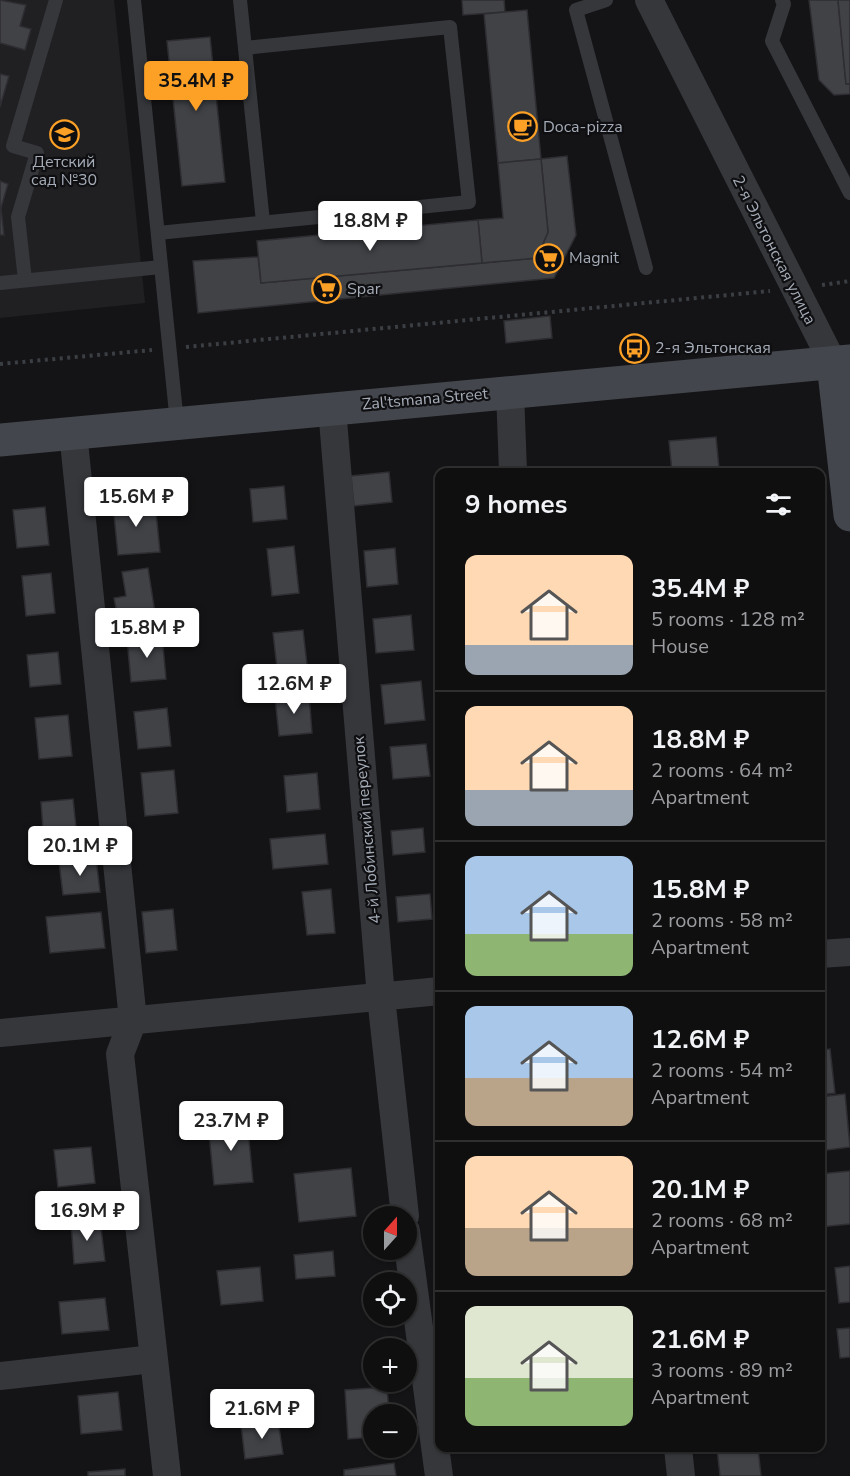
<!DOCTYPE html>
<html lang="en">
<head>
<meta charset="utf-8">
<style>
	body { margin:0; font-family:"Nunito Sans",sans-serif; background:#181819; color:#f1f3f6; height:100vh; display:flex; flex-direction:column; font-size:22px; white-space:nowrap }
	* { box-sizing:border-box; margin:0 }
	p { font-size:20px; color:#9b9c9f }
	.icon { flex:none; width:33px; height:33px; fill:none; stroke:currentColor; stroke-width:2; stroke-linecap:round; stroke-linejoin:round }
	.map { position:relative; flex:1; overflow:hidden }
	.panel { position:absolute; left:435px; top:468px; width:390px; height:984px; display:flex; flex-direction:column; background:#0f0f10; border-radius:12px; box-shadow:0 2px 4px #0004,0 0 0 2px #2f2f30 }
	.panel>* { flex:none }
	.needle { width:39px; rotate:21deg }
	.fabs { position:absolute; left:363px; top:1206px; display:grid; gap:12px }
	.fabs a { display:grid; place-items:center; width:54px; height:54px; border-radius:50%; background:#0f0f10; box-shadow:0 2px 4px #0004,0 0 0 2px #2f2f30; font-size:30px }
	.price { position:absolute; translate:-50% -51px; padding:0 14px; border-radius:6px; background:#fff; color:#222; font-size:20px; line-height:39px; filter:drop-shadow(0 2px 3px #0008) }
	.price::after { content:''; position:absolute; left:50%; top:36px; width:18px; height:14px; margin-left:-9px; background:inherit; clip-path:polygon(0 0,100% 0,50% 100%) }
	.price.active { background:#fca026; color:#111 }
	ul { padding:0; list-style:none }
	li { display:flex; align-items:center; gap:18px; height:150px; padding:0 30px }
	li+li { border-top:2px solid #2f2f30 }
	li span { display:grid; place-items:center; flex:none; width:168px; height:120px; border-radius:12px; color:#555 }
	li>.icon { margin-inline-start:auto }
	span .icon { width:72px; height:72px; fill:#fffc; stroke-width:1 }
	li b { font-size:26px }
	h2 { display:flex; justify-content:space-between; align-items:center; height:72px; padding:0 30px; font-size:26px }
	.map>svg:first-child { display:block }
	.built { fill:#202023 }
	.building { fill:#404246; stroke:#2e2e32; stroke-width:1.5 }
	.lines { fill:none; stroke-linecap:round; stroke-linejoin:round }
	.path { stroke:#3b3e42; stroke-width:4; stroke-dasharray:3 4.5; stroke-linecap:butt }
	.lane { stroke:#35373b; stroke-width:14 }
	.street { stroke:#35373b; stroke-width:28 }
	.secondary { stroke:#43464c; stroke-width:33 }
	.labels { text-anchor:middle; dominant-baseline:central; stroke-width:4.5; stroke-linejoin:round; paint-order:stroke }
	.poi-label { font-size:16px; fill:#a5acb7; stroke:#0f0f11; text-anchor:start }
	.street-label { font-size:16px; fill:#a5acb7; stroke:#0f0f11 }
</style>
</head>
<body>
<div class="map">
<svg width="850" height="1476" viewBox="0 0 850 1476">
	<rect width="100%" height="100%" fill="#141416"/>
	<polygon class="built" points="0,0 114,0 145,303 0,318"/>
	<g class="building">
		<polygon points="0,0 26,5 20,26 31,29 25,50 0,43"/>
		<polygon points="462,0 504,0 505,12 463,15"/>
		<polygon points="809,0 838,0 846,84 850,84 850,94 834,95 819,80"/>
		<polygon points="838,0 850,0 850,84 846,84"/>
		<polygon points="527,10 541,159 498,163 484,14"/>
		<polygon points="210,37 225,182 182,186 167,41"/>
		<polygon points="0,74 9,76 0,107"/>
		<polygon points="567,156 576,235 554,278 198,313 193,261 258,257 261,283 537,258 548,232 541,159"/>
		<polygon points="541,159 548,232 537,258 482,263 478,220 503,218 498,163"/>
		<polygon points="0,181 8,184 1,208 4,235 0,235"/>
		<polygon points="478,220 482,263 261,283 257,241"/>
		<polygon points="550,316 552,338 506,343 504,321"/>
		<polygon points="716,437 719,468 672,472 669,441"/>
		<polygon points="389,472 392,502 354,506 351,476"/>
		<polygon points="284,486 287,519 253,522 250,489"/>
		<polygon points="155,502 160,552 118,555 113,505"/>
		<polygon points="45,507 49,545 17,548 13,510"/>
		<polygon points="294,546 299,593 272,596 267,549"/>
		<polygon points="395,548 398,584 367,587 364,551"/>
		<polygon points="148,568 155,613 118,619 114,598 126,596 122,572"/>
		<polygon points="51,573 55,613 26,616 22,576"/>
		<polygon points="411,615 414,650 376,653 373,619"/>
		<polygon points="303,630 307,665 277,668 273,633"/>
		<polygon points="162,635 166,679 131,682 127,639"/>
		<polygon points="58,652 61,684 30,687 27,655"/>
		<polygon points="421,681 425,720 385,724 381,685"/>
		<polygon points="309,694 312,733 279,736 275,697"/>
		<polygon points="167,708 171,746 138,749 134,712"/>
		<polygon points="68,715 72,756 39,759 35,718"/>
		<polygon points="426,744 430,776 393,779 390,747"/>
		<polygon points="174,770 178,813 145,816 141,773"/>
		<polygon points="317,773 320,809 287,812 284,776"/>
		<polygon points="73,799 76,827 43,830 41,802"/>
		<polygon points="423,828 425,852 393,855 391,831"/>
		<polygon points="325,834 328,864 273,869 270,839"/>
		<polygon points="96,858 100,892 63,895 59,862"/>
		<polygon points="331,889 335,933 307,935 302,892"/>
		<polygon points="430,894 432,919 398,922 396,897"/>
		<polygon points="173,909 177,950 146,953 142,912"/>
		<polygon points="101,912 105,948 50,953 46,917"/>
		<polygon points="830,1049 835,1093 820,1095 820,1050"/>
		<polygon points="845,1094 850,1147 820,1151 820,1097"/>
		<polygon points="247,1119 253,1182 214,1185 208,1123"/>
		<polygon points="91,1147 95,1183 58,1187 54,1150"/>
		<polygon points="351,1168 356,1216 299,1222 294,1174"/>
		<polygon points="850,1171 850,1224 820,1227 820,1174"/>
		<polygon points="100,1220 105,1261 74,1264 71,1222"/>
		<polygon points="333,1251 335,1276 296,1279 294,1255"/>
		<polygon points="850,1266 850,1302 839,1303 835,1268"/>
		<polygon points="260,1267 263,1301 221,1305 217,1271"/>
		<polygon points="105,1298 109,1330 62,1334 59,1302"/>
		<polygon points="850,1328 850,1357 840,1358 837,1329"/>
		<polygon points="387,1387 389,1414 374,1414 374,1437 348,1439 345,1390"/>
		<polygon points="118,1392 122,1430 81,1434 78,1396"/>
		<polygon points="278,1420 283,1454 245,1459 241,1425"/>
		<polygon points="717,1448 758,1448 761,1476 720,1476"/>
		<polygon points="394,1463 396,1476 344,1476 344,1470"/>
		<polygon points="125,1469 125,1476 88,1476 88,1472"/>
	</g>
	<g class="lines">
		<g class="path">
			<polyline points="822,285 850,281"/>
			<polyline points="186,347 770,291"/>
			<polyline points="0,364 152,350"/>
		</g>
		<g class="lane">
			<polyline points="134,0 177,423"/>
			<polyline points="240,0 263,222"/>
			<polyline points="606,0 576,10 646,268"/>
			<polyline points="782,0 784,4 772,41 850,193"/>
			<polyline points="158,233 469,202 450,27 245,48"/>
			<polyline points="25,280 18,217 37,153 13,146 56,0"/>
			<polyline points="0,283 161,267"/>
		</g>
		<g class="street">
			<polyline points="649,0 833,363"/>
			<polyline points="510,391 513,472"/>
			<polyline points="332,408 381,997 405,1216"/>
			<polyline points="73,432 133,1020 120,1054 167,1476"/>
			<polyline points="820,954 850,952"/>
			<polyline points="0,1033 440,991"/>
			<polyline points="406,1231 439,1476"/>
			<polyline points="0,1376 153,1359"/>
			<polyline points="678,1448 681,1476"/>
		</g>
		<g class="secondary">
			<polyline points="833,363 850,515"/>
			<polyline points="0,440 850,361"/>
		</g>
	</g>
	<defs>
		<symbol id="cafe-ring" viewBox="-11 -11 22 22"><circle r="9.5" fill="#0f0f11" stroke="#fca026" stroke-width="1.5"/><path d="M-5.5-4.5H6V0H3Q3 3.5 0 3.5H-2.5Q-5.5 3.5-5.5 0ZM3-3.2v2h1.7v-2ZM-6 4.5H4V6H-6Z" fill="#fca026"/></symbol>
		<symbol id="school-ring" viewBox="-11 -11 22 22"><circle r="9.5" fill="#0f0f11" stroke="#fca026" stroke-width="1.5"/><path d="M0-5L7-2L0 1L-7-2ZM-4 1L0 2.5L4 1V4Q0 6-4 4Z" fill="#fca026"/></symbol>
		<symbol id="supermarket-ring" viewBox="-11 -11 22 22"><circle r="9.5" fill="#0f0f11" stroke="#fca026" stroke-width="1.5"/><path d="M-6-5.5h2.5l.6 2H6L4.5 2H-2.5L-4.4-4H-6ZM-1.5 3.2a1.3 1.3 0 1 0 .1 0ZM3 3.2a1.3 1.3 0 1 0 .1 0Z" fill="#fca026"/></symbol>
		<symbol id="bus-ring" viewBox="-11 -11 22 22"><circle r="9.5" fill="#0f0f11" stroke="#fca026" stroke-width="1.5"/><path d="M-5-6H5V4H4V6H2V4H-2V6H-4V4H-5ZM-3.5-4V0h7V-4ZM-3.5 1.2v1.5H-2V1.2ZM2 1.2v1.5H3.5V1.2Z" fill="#fca026"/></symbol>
	</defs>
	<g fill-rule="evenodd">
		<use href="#cafe-ring" x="506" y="110" width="33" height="33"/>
		<use href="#school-ring" x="48" y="118" width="33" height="33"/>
		<use href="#supermarket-ring" x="532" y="242" width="33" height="33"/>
		<use href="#supermarket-ring" x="310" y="272" width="33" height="33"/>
		<use href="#bus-ring" x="618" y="332" width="33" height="33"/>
	</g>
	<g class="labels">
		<g class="poi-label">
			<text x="543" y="127">Doca-pizza</text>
			<text x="64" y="162" text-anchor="middle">Детский<tspan x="64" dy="18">сад №30</tspan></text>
			<text x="569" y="258">Magnit</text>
			<text x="347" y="289">Spar</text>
			<text x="655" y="348">2-я Эльтонская</text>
		</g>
		<g class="street-label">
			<text transform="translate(774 250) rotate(63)">2-я Эльтонская улица</text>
			<text transform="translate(425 399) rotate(-5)">Zal'tsmana Street</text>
			<text transform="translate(367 830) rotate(-95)">4-й Лобинский переулок</text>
		</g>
	</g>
</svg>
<div class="fabs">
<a><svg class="needle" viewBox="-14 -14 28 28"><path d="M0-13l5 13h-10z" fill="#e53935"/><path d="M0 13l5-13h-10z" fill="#9b9c9f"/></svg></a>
<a><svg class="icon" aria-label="locate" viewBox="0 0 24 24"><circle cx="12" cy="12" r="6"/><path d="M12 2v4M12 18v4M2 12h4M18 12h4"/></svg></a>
<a>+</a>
<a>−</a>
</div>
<b class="price active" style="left:196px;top:112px">35.4M ₽</b>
<b class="price" style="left:370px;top:252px">18.8M ₽</b>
<b class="price" style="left:136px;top:528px">15.6M ₽</b>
<b class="price" style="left:147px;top:659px">15.8M ₽</b>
<b class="price" style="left:294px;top:715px">12.6M ₽</b>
<b class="price" style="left:80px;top:877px">20.1M ₽</b>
<b class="price" style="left:231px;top:1152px">23.7M ₽</b>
<b class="price" style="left:87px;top:1242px">16.9M ₽</b>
<b class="price" style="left:262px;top:1440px">21.6M ₽</b>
<section class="panel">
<h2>9 homes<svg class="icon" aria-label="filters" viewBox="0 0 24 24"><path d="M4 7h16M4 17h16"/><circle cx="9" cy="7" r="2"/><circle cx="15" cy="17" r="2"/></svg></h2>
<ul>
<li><span style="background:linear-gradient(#ffd9b3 75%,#9aa5b1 0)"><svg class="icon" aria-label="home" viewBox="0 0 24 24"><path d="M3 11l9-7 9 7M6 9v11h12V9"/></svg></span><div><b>35.4M ₽</b><p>5 rooms · 128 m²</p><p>House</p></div></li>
<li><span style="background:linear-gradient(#ffd9b3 70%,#9aa5b1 0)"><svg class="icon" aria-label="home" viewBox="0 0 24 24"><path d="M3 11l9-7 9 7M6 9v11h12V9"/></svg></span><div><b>18.8M ₽</b><p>2 rooms · 64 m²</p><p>Apartment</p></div></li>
<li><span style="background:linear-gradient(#a9c7e8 65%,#8fb573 0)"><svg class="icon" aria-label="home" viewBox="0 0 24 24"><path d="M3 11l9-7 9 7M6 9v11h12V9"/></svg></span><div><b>15.8M ₽</b><p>2 rooms · 58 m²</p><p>Apartment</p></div></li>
<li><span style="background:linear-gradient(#a9c7e8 60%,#b9a48a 0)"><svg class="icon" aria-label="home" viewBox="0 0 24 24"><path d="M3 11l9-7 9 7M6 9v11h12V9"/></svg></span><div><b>12.6M ₽</b><p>2 rooms · 54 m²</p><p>Apartment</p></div></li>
<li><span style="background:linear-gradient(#ffd9b3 60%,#b9a48a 0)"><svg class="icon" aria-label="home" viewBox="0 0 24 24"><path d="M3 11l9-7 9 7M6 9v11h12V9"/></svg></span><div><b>20.1M ₽</b><p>2 rooms · 68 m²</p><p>Apartment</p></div></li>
<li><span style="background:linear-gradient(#dfe7d0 60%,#8fb573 0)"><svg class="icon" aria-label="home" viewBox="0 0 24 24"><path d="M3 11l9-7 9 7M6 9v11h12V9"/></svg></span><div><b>21.6M ₽</b><p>3 rooms · 89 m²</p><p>Apartment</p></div></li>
</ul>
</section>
</div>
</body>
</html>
